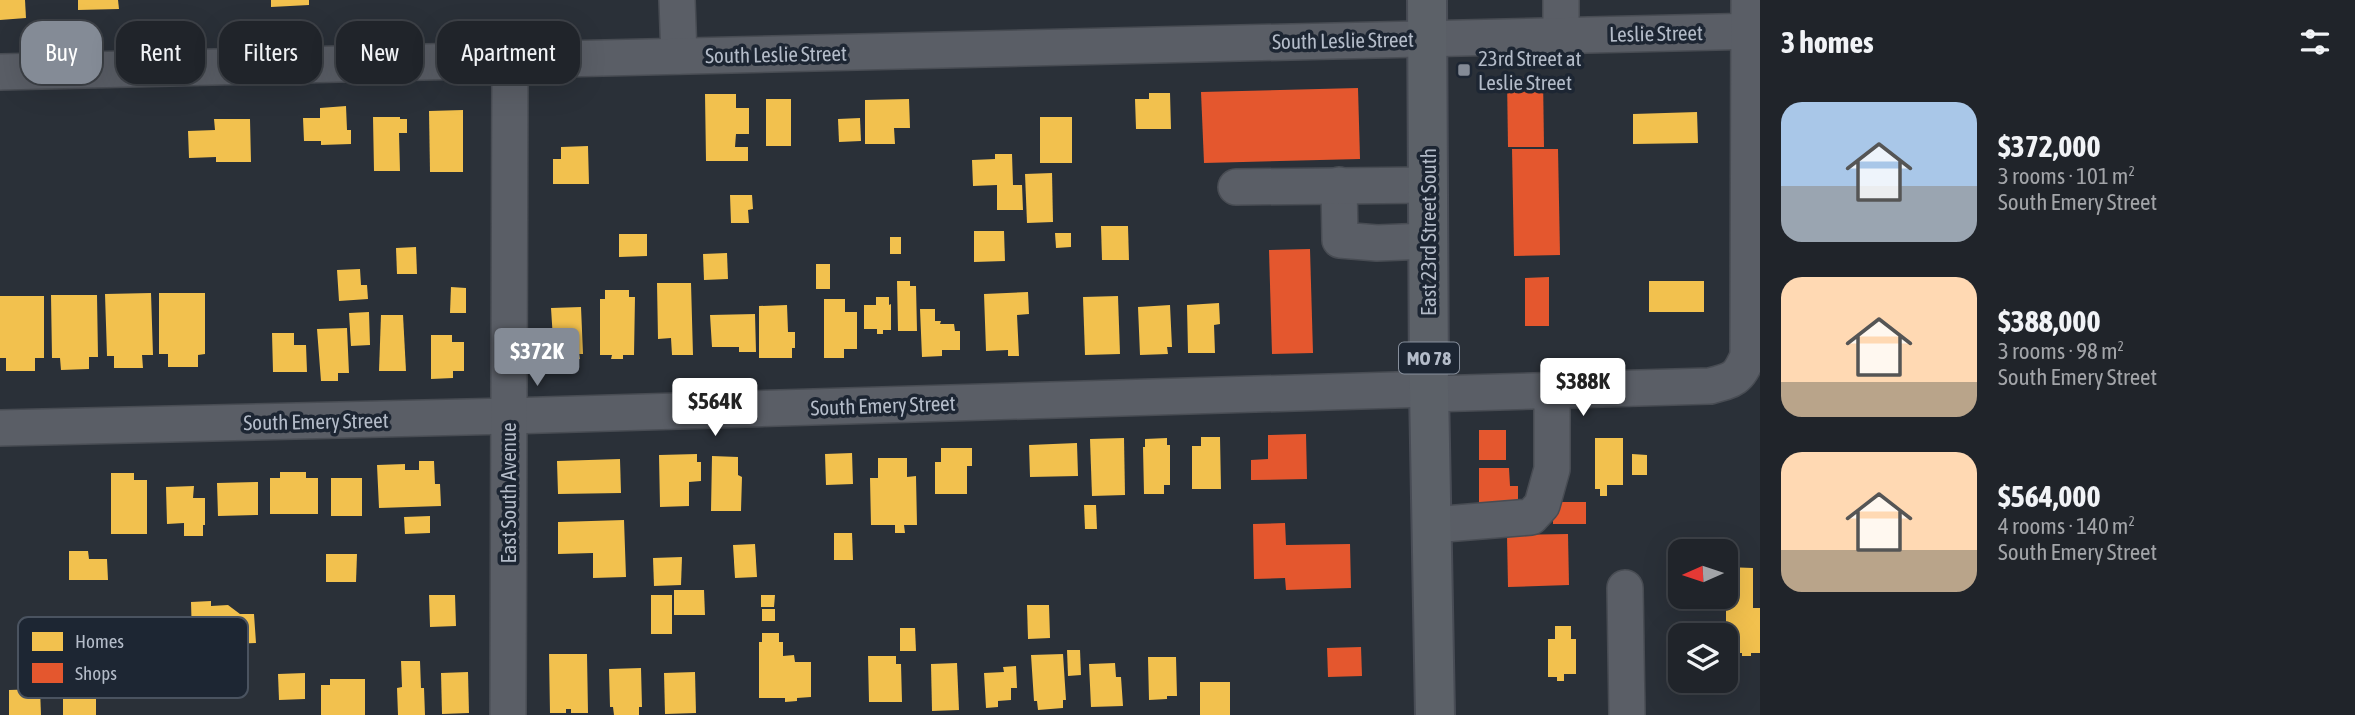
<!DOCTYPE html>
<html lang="en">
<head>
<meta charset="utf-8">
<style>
	body { margin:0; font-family:"Asap Condensed",sans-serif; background:#2d3036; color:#f1f3f6; height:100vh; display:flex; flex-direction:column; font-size:26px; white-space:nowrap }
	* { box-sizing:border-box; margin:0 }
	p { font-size:23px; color:#a2a4a8 }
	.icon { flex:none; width:38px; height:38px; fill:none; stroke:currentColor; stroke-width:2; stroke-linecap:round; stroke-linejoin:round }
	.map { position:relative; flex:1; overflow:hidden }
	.details { display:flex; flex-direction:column; background:#20242a; width:595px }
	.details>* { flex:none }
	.top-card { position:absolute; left:21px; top:21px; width:665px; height:63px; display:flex; gap:14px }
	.needle { width:46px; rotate:267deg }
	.buttons { position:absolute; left:1668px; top:539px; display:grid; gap:14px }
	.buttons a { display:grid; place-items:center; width:70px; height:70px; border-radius:14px; background:#20242a; box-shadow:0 7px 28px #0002,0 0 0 2px #3d4147; font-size:35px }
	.price { position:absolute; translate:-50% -60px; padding:0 16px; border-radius:7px; background:#fff; color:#222; font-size:23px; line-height:46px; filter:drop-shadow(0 2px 4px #0008) }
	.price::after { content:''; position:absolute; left:50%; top:42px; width:21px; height:16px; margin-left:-10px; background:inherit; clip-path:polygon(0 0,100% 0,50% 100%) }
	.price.selected { background:#848b96; color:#fff }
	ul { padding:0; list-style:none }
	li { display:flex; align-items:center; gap:21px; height:175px; padding:0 21px }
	li span { display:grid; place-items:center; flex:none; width:196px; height:140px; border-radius:21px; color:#555 }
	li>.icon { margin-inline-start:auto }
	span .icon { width:84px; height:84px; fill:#fffc; stroke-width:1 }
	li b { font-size:30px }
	h2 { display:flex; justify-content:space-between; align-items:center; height:84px; padding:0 21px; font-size:30px }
	.pill { padding:0 24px; border-radius:21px; background:#20242a; box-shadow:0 7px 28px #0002,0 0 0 2px #3d4147; font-size:24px; line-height:63px }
	.pill.selected { background:#848b96; color:#fff }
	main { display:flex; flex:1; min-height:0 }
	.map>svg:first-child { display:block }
	.homes { fill:#f2c14e }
	.shops { fill:#e4572e }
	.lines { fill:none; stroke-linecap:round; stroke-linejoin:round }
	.minor-casing { stroke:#484c53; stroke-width:38 }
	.major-casing { stroke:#484c55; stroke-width:42 }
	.minor { stroke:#5a5e66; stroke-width:35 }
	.major { stroke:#5c6168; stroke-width:38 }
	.poi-dot { fill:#848b96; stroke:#1d2633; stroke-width:2.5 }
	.labels { text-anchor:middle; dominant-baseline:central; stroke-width:7; stroke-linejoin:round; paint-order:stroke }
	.shield { fill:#1d2633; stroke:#878f9c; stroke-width:2 }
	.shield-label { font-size:19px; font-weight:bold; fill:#b4bcc9 }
	.street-label { font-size:21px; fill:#b4bcc9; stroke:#1d2633 }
	.poi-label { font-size:21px; fill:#b4bcc9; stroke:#1d2633; text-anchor:start }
	.key { fill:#1d2633; stroke:#4a5360; stroke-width:2 }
	.key-label { font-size:19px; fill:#b4bcc9 }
</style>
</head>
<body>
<main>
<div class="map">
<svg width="1760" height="715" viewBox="0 0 1760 715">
	<rect width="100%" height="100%" fill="#2a3038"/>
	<g class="homes">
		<polygon points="0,0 25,0 26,18 0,20"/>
		<polygon points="78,0 118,0 119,9 78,10"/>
		<polygon points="271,0 309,0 309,5 271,7"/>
		<polygon points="1149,93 1170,93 1171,129 1136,129 1135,99 1149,99"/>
		<polygon points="705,94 736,94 736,108 749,108 749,134 736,134 735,147 748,147 748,161 706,161"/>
		<rect x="766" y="99" width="25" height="47"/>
		<polygon points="909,99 910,128 894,128 895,144 865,144 865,100"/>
		<polygon points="346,106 347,130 351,130 351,144 321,145 321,141 304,141 303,118 320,118 320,108"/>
		<polygon points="463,110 463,172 430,172 429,111"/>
		<polygon points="1697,112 1698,143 1633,144 1633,114"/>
		<polygon points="373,117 400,117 400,119 407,119 407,133 399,133 400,171 374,171"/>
		<rect x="1040" y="117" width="32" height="46"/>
		<polygon points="860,118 861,141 839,142 838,119"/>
		<polygon points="214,119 250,119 251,162 216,162 216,157 189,158 188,131 215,130"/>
		<polygon points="588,146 589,184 553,184 553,159 561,159 561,147"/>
		<polygon points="995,154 1012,154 1013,185 1022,185 1023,210 997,210 997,185 973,186 972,160 995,159"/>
		<polygon points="1052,173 1053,222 1027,223 1025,174"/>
		<polygon points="730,195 752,195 753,209 748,210 749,223 731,223"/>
		<polygon points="1101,226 1128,226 1129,260 1102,260"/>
		<polygon points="974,231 1004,231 1005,261 974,262"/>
		<polygon points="1055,233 1071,233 1071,247 1056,248"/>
		<polygon points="619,234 647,234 647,256 619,257"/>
		<rect x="890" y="237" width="11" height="17"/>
		<polygon points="416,247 417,274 397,274 396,248"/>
		<polygon points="727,253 728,279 704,280 703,254"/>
		<rect x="816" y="264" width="14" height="25"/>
		<polygon points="360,269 361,285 367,285 368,299 339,301 337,270"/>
		<polygon points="897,281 910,281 910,286 916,286 917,331 898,331"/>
		<rect x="1649" y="281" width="55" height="31"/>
		<polygon points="657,283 691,283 693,355 672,355 671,338 658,339"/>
		<polygon points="451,287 466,288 466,313 450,313"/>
		<polygon points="605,290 629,290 629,297 635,297 634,355 623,355 623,359 611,359 612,355 600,355 600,299 605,299"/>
		<polygon points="1028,292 1029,314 1017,315 1019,356 1008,356 1008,350 986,351 984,294"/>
		<polygon points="151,293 153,355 142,355 143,368 114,368 114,356 107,356 105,294"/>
		<polygon points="159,293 205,293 205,354 198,355 198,367 168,367 168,354 159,354"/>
		<polygon points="51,295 97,295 98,357 89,357 89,369 61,370 60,358 52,358"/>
		<polygon points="0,296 44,296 44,358 35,358 35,371 6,371 6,358 0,358"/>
		<polygon points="1118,296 1120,354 1085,355 1083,297"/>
		<polygon points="876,297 889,297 889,305 891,304 891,330 883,330 883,334 877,334 877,329 864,329 864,305 876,305"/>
		<polygon points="824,299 845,299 845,312 857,312 857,349 844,349 844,358 824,358"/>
		<polygon points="1219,303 1220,324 1214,325 1215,353 1188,353 1187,305"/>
		<polygon points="787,305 788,332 795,332 795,348 792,348 792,358 759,358 759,306"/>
		<polygon points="1170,305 1172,347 1167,347 1168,354 1140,355 1138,307"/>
		<polygon points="581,307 583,354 579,354 580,359 559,360 559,354 554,355 551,308"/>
		<polygon points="920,309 935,309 935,321 941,321 940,324 954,324 955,331 960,331 960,350 942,350 942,356 922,357"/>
		<polygon points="369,312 370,345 351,346 349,313"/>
		<polygon points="755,314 756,352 739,352 739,347 712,347 710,315"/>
		<polygon points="381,315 403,315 406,371 379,371"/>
		<polygon points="347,328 349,373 338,373 338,381 321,381 317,329"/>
		<polygon points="272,333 294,333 294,345 306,345 307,372 273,372"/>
		<polygon points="431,335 452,335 452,342 464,342 464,371 453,371 453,378 431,379"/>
		<polygon points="1201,437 1220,437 1221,489 1192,489 1192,446 1201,446"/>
		<polygon points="1124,438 1125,495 1092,496 1090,439"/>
		<polygon points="1167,438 1167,445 1170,445 1170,485 1164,485 1164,494 1144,494 1143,447 1145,447 1145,439"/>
		<polygon points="1595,438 1623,438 1623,485 1607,485 1607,496 1600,496 1600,489 1595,489"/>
		<polygon points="1077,443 1078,476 1030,477 1029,445"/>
		<polygon points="941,448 972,448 972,466 967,466 967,494 935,494 935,462 941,462"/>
		<polygon points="852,453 853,484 826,485 825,454"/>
		<polygon points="697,454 697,462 701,462 701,481 689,482 689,506 660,507 659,455"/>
		<polygon points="1632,454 1647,455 1647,475 1632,475"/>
		<polygon points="712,456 738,457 738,475 742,477 741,511 711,511"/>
		<polygon points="878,458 907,458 907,477 916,476 917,525 904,525 905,533 895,533 895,525 871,525 870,478 878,478"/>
		<polygon points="620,459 621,493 558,494 557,461"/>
		<polygon points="419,461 434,461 435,484 440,484 441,506 379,508 377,465 405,464 405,470 419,470"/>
		<polygon points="280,472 306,472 306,478 318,478 318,514 270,514 270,478 280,478"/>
		<polygon points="111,473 134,473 134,480 147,480 147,534 111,534"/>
		<rect x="331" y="478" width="31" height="38"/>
		<polygon points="258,482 258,515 218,516 217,483"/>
		<polygon points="194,486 193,498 205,498 205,525 203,525 203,536 184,536 184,523 167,524 166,487"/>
		<polygon points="1084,505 1096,505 1097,529 1085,529"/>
		<polygon points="430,516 430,533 405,534 404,517"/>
		<polygon points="624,520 626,577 593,578 593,553 558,554 558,522"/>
		<polygon points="834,533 852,533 853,560 834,560"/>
		<polygon points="755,544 757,577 735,578 733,545"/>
		<polygon points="69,551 88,551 89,559 107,559 108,580 69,580"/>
		<polygon points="326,554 357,554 356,582 326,582"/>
		<polygon points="682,557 681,585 654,586 653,558"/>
		<polygon points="1726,567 1753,568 1753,608 1760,608 1760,653 1751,653 1751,656 1742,656 1742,653 1726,653"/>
		<polygon points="674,590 704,590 705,615 674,615"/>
		<polygon points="429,595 455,595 456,626 430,627"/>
		<rect x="651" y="595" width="21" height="39"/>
		<polygon points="761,595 775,595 774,607 761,607"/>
		<polygon points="211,601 211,606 228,605 240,614 254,614 256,643 200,645 200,637 192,637 191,602"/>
		<polygon points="1027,605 1049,605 1050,638 1028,639"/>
		<rect x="762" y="609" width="13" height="12"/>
		<polygon points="1555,626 1571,626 1571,639 1576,639 1576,674 1564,674 1564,681 1557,681 1557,677 1548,677 1548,639 1555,639"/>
		<polygon points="900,628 915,628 916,651 900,651"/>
		<polygon points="762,633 779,633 779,642 783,642 783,656 794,655 795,662 811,662 811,697 797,698 797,701 785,702 785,698 759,698 759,642 762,642"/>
		<polygon points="1067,650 1080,650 1081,675 1068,676"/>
		<polygon points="549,654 587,654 588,713 571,713 571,709 566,709 566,713 550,713"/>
		<polygon points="1063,654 1066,700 1063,700 1063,708 1038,710 1037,701 1034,701 1031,655"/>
		<polygon points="868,656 896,656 896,664 901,664 902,702 869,702"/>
		<polygon points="1148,657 1176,657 1177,696 1167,696 1167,699 1149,700"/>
		<polygon points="401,661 420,661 421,688 424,688 425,715 398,715 397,688 402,687"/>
		<polygon points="957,663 959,710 932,711 931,664"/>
		<polygon points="1115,663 1116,677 1121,677 1123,706 1091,707 1089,664"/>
		<polygon points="1016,666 1017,688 1011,688 1011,700 998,701 998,707 986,708 984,673 1004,672 1003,667"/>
		<polygon points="641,668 642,707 639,707 639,715 614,715 613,707 610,707 609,669"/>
		<polygon points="468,672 469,713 442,714 441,673"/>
		<polygon points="695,672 696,713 665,714 664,673"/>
		<polygon points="305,673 305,699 279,700 278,674"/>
		<polygon points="330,679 365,679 365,715 321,715 321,685 330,685"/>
		<rect x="1200" y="682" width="30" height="33"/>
		<rect x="63" y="683" width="33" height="32"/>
		<polygon points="40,689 41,715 9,715 9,690"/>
	</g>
	<g class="shops">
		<polygon points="1543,77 1544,147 1508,147 1507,78"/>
		<polygon points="1358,88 1360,159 1204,163 1201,92"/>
		<polygon points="1512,149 1558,149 1560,255 1514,256"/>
		<polygon points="1310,249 1313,353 1272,354 1269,250"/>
		<polygon points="1549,277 1549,326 1525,326 1525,278"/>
		<rect x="1479" y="430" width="27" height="30"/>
		<polygon points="1306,434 1307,479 1251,480 1251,460 1268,459 1268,435"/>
		<polygon points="1479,468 1509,468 1510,486 1518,486 1518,509 1479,510"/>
		<rect x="1553" y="502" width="33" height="22"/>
		<polygon points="1285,523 1286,545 1350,544 1351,588 1286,590 1285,578 1254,579 1253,524"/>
		<polygon points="1568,534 1569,585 1508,587 1507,535"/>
		<polygon points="1361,647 1362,676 1328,677 1327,648"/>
	</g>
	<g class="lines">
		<defs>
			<g id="minor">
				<polyline points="677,0 679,56"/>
				<polyline points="1561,0 1561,35"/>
				<polyline points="0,72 1760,31"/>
				<polyline points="1339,185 1340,240 1377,243 1428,241"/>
				<polyline points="1236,187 1427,185"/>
				<path d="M1429 394 1710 386C1734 380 1738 379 1748 356L1749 0"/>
				<polyline points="0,428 509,416 1429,389"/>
				<polyline points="1432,525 1531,517 1542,505 1552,469 1552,391"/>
				<polyline points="1625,588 1627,715"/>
				<polyline points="508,715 510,60"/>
			</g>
			<polyline id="major" points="1427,0 1429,389 1435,715"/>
		</defs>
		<use href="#minor" class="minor-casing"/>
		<use href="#major" class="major-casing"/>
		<use href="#minor" class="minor"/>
		<use href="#major" class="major"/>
	</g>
	<rect class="poi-dot" x="1457" y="63" width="14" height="14" rx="3.5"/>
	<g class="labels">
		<rect class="shield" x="1399" y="342.5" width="60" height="31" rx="5"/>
		<g class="shield-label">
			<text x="1429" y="358">MO 78</text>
		</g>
		<g class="street-label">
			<text transform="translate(1656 33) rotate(-1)">Leslie Street</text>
			<text transform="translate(1343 40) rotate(-1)">South Leslie Street</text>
			<text transform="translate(776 54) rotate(-1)">South Leslie Street</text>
			<text transform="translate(1428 232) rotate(-90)">East 23rd Street South</text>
			<text transform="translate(883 405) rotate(-2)">South Emery Street</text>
			<text transform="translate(316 421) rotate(-1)">South Emery Street</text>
			<text transform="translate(508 493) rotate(-90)">East South Avenue</text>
		</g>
		<g class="poi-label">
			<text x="1478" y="58">23rd Street at<tspan x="1478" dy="24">Leslie Street</tspan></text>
		</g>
	</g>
	<rect x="18" y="617" width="230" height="81" rx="10" class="key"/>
	<rect x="32" y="632" width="31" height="19" fill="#f2c14e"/>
	<rect x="32" y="663" width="31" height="20" fill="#e4572e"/>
	<g class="key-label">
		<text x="75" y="648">Homes</text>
		<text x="75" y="680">Shops</text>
	</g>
</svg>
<div class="buttons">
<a><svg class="needle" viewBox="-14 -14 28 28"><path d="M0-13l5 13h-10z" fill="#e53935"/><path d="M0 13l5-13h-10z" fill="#a2a4a8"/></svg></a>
<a><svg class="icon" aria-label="layers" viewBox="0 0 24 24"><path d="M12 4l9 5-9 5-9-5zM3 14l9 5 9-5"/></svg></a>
</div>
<b class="price selected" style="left:537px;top:388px">$372K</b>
<b class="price" style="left:1583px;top:418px">$388K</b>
<b class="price" style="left:715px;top:438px">$564K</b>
<div class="top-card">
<a class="pill selected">Buy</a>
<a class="pill">Rent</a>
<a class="pill">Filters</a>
<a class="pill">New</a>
<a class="pill">Apartment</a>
</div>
</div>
<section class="details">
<h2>3 homes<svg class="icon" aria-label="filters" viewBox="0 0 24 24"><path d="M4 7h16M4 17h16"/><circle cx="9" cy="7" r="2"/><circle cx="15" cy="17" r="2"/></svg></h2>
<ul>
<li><span style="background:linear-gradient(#a9c7e8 60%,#9aa5b1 0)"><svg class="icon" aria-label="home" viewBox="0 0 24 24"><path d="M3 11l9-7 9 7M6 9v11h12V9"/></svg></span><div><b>$372,000</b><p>3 rooms · 101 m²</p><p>South Emery Street</p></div></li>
<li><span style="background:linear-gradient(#ffd9b3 75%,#b9a48a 0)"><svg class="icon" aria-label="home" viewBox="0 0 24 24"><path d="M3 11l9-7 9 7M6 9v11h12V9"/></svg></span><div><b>$388,000</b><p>3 rooms · 98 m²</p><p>South Emery Street</p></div></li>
<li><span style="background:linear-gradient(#ffd9b3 70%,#b9a48a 0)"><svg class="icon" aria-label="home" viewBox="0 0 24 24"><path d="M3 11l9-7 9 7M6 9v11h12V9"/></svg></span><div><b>$564,000</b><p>4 rooms · 140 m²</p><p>South Emery Street</p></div></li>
</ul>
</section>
</main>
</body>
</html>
